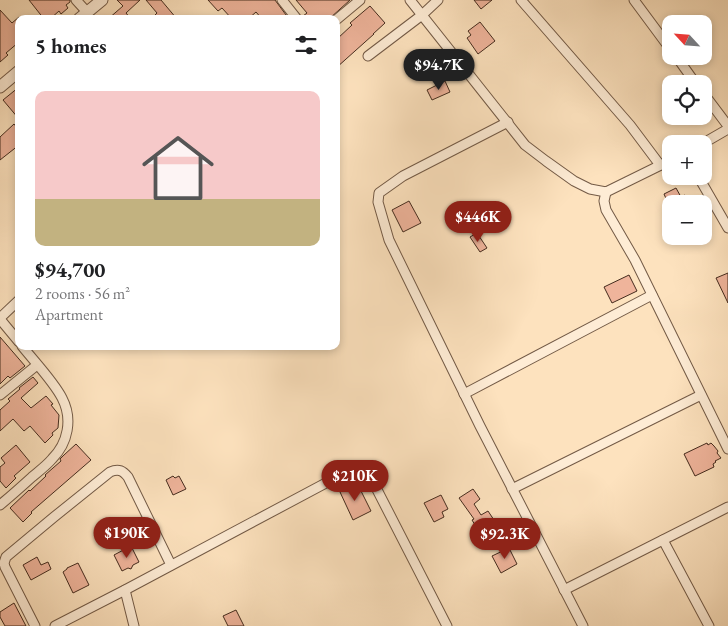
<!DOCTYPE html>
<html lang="en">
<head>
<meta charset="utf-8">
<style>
	body { margin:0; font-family:"EB Garamond",serif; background:#f6f6f6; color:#202124; height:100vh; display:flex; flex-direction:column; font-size:19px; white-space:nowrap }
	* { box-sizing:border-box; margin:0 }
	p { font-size:16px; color:#757577 }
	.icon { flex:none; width:28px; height:28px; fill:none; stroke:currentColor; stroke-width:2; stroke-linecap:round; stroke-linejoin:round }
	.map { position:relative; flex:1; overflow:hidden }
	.drawer { position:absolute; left:15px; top:15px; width:325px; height:335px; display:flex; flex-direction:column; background:#fff; border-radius:10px; box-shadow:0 2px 8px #0003 }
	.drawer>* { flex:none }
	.needle { width:32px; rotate:296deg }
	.tools { position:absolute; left:662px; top:15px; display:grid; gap:10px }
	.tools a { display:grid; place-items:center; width:50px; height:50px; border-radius:10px; background:#fff; box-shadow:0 2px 8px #0003; font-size:25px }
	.price { position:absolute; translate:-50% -42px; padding:0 11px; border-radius:18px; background:#8f2418; color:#fff; font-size:16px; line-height:32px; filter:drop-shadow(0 1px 2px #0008) }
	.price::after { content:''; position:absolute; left:50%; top:30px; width:15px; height:11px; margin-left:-8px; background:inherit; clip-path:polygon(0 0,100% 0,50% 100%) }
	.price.selected { background:#222; color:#fff }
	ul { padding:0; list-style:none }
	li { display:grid; align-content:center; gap:10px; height:265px; padding:0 20px }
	li span { display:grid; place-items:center; height:155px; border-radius:10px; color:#555 }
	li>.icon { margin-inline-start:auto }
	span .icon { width:90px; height:90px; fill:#fffc; stroke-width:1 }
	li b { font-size:21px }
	h2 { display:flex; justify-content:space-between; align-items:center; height:60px; padding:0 20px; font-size:21px }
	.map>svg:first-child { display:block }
	.building { fill:#efb49b; stroke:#452c1e }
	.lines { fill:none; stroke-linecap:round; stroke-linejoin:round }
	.minor-casing { stroke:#735a46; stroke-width:11 }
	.tertiary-casing { stroke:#735a46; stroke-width:13 }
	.minor { stroke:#feecd5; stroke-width:9 }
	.tertiary { stroke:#feecd5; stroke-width:11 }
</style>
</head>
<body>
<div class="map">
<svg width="728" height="626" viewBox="0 0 728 626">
	<rect width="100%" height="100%" fill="#fde2be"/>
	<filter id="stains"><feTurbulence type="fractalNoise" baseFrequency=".004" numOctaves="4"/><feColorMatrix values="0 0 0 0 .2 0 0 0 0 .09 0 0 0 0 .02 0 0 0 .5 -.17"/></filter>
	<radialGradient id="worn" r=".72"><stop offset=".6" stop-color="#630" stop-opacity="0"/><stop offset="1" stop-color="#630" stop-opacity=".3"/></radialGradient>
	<g class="building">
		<polygon points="29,0 70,0 70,2 66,5 68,8 61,14 59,11 50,19 44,19"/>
		<polygon points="117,0 140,0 126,13 131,19 108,19 123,6"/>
		<polygon points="146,0 161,0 177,19 151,19 157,13"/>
		<polygon points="208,0 275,0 289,19 262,19 256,12 248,19 232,19 222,8 218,11"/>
		<polygon points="296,0 350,0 329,19 303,19 303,16 307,13"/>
		<polygon points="474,0 492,0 481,9"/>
		<polygon points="370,6 385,23 373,34 374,34 336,68 336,46 340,42 337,39 352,25 350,23"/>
		<polygon points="0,10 12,23 19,17 19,42 6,53 8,55 0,62"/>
		<polygon points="480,22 495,41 478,54 467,38 471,35 468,31"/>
		<polygon points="445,81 450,92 432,100 427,90"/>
		<polygon points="19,87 19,119 3,100"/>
		<polygon points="14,124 19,130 19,145 0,160 0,137"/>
		<polygon points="676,188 681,197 685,195 687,200 684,204 667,204 668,203 664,194"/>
		<polygon points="409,201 421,223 403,232 392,210"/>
		<polygon points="484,213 493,227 487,231 477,216"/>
		<polygon points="477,233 487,248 480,252 470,237"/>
		<polygon points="728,273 728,303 716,278"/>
		<polygon points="629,275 637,291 612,303 604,287"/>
		<polygon points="0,337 25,366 10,378 8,376 0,384"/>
		<polygon points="33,377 38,383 21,398 31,408 46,396 53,404 51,405 59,415 58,428 52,433 53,435 45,443 30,426 24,431 13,419 0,431 0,410 10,401 8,399 20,389 19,388"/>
		<polygon points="707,443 708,445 711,443 714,446 718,451 717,453 721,458 715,461 716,462 713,464 714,467 695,476 684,454"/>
		<polygon points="76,444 91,460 31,512 32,513 23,522 10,508 29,490 30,491 46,476 45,475 61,461 60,459 64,455"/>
		<polygon points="16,445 30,462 14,476 16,478 6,488 0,481 0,467 5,463 1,458"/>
		<polygon points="173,476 175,478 179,476 186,489 173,495 166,480"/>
		<polygon points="357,483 371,511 353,520 340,492"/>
		<polygon points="473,489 480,499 474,504 481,515 488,511 494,520 492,521 494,523 490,526 492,529 481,535 472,520 474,519 459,498"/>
		<polygon points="441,495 448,509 442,512 444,517 434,522 424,503"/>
		<polygon points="131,546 139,562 133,565 131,569 128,568 122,571 114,555"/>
		<polygon points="509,548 517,564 501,573 492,556"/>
		<polygon points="37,557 41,565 48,562 51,569 31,580 23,565"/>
		<polygon points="78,563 89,585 73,593 63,572 67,569 67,568"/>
		<polygon points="14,603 26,626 5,626 0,617 0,612"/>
		<polygon points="236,610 244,626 228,626 223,616"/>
	</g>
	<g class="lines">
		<defs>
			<g id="minor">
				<polyline points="76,0 87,12"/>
				<polyline points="282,0 297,19"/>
				<polyline points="410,0 525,145 546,161 574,181 590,189 606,192 671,160"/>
				<polyline points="521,0 630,125 660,165"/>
				<polyline points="634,0 671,50"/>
				<polyline points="336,20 360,0"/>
				<polyline points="368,56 422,15 438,0"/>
				<polyline points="676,56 696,84"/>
				<polyline points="704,94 728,126"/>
				<polyline points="508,122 403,176 379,193 378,202 389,240 480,426 583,626"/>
				<polyline points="702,144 728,129"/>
				<polyline points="698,176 728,228"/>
				<polyline points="606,192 604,201 606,210 635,260 728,449"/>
				<polyline points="0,318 19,300"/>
				<polyline points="0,319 19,342"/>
				<polyline points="464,394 652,295"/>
				<polyline points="0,395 37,365"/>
				<polyline points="512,489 701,395"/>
				<path d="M0 505C11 496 21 487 32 477 39 471 46 466 52 459 68 443 73 419 62 398 54 382 34 361 22 346"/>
				<polyline points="663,540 709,626"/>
				<polyline points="125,590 134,626"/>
				<polyline points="564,590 728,507"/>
				<path d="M35 626 5 567 4 563 6 557 54 517 110 472C119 468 123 471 128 477L171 565"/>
				<path d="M55 626 125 590 354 468C360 469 364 470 369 474L447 626"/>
			</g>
			<g id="tertiary">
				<polyline points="79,19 102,0"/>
				<polyline points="0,87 19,71"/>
			</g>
		</defs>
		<use href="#minor" class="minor-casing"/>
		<use href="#tertiary" class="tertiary-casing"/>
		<use href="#minor" class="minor"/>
		<use href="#tertiary" class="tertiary"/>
	</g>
	<rect width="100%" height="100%" filter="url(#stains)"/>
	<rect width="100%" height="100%" fill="url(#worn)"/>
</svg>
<div class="tools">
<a><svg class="needle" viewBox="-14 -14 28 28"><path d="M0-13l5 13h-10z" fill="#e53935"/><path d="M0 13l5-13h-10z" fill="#757577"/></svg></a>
<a><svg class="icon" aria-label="locate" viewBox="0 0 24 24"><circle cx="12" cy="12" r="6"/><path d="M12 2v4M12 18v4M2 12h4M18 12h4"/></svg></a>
<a>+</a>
<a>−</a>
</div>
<b class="price selected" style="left:439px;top:91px">$94.7K</b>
<b class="price" style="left:478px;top:243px">$446K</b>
<b class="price" style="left:355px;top:502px">$210K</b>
<b class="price" style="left:127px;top:559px">$190K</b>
<b class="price" style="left:505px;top:560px">$92.3K</b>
<section class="drawer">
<h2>5 homes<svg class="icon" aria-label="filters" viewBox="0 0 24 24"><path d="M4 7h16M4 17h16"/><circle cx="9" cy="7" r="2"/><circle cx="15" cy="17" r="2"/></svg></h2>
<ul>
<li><span style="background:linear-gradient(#f6c9c9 70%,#c2b280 0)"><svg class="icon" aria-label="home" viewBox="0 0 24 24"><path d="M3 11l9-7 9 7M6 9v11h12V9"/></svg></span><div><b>$94,700</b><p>2 rooms · 56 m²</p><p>Apartment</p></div></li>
</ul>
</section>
</div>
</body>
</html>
